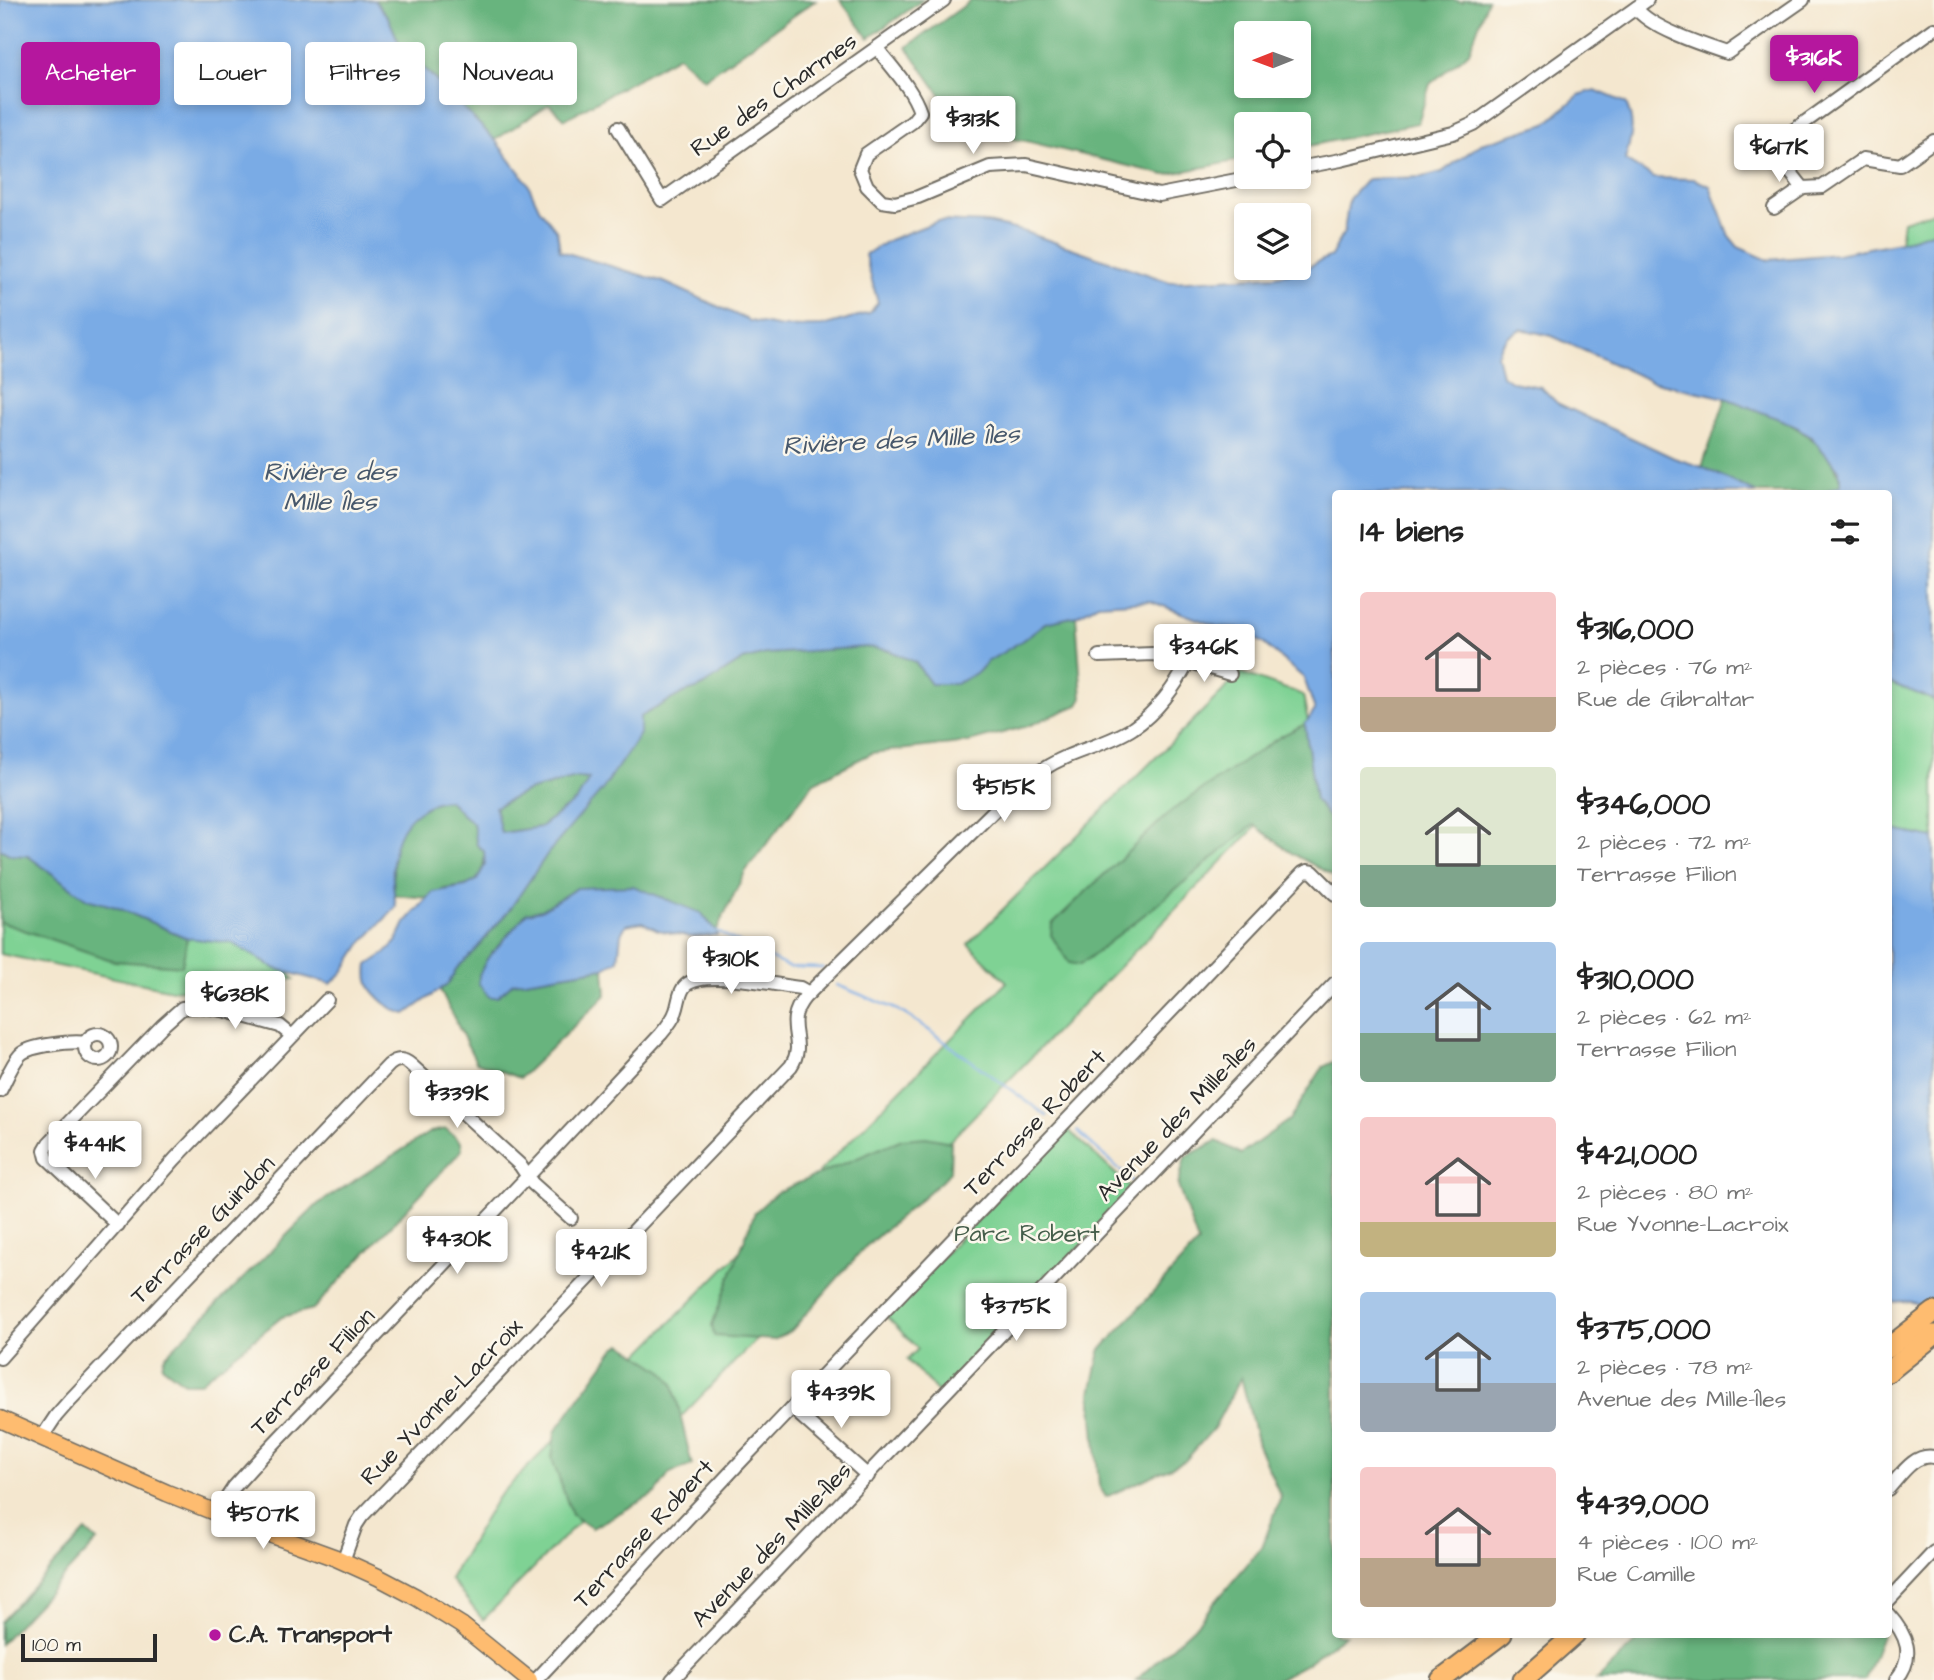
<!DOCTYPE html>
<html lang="fr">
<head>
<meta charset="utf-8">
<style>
	body { margin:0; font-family:"Architects Daughter",sans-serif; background:#f6f6f6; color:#222; height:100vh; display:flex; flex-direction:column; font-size:26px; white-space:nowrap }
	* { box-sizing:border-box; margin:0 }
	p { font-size:23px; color:#767676 }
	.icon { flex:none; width:38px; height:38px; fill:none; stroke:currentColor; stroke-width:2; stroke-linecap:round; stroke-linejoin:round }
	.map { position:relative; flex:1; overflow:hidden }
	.details { position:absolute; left:1332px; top:490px; width:560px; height:1148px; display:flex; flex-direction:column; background:#fff; border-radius:7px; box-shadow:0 4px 10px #0003 }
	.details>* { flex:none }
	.top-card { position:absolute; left:21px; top:42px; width:665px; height:63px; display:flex; gap:14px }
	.needle { width:46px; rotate:269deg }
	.buttons { position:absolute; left:1234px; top:21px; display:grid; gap:14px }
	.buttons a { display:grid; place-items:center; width:77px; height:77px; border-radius:7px; background:#fff; box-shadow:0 4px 10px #0003; font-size:35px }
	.scale { position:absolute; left:21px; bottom:18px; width:136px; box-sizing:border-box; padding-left:7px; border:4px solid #2b2b2b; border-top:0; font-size:19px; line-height:24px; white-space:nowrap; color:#2b2b2b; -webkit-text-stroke:5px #fbf7ec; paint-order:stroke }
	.price { position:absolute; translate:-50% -60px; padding:0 16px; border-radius:7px; background:#fff; color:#222; font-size:23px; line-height:46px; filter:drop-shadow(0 2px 4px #0008) }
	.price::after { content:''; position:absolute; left:50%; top:42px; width:21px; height:16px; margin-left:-10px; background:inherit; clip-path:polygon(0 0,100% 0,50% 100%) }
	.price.active { background:#b5179e; color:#fff }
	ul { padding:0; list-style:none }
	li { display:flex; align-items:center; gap:21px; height:175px; padding:0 28px }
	li span { display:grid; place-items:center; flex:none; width:196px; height:140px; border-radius:7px; color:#555 }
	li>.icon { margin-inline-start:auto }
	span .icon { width:84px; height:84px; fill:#fffc; stroke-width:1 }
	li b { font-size:30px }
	h2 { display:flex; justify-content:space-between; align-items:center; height:84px; padding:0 28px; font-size:30px }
	.tag { padding:0 24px; border-radius:7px; background:#fff; box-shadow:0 4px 10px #0003; font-size:24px; line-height:63px }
	.tag.active { background:#b5179e; color:#fff }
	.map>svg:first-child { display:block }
	.green { fill:#7fd294; stroke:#557e60; stroke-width:2 }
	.forest { fill:#67b47e; stroke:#497054; stroke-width:2; fill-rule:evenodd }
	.water { fill:#7aabe5; stroke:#526b88; stroke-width:2; fill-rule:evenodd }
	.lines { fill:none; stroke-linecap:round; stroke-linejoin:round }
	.stream { stroke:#7aabe5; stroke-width:2.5 }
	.minor-casing { stroke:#716d64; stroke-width:16 }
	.major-casing { stroke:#716d64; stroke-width:19 }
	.highway-casing { stroke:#716d64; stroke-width:23 }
	.minor { stroke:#fff; stroke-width:12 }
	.major { stroke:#febc70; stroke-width:16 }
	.highway { stroke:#febc70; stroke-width:19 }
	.poi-dot { fill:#b5179e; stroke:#fbf7ec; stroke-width:2.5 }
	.labels { text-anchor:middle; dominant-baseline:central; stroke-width:5; stroke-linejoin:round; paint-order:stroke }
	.street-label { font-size:24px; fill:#2b2b2b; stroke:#fbf7ec }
	.park-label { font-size:24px; fill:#445d4a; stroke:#fbf7ec }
	.poi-label { font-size:24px; font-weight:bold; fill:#2b2b2b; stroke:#fbf7ec; text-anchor:start }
	.water-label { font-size:26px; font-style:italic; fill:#47586c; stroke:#fbf7ec }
</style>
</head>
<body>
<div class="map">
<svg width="1934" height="1680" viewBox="0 0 1934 1680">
	<rect width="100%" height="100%" fill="#fbf7ec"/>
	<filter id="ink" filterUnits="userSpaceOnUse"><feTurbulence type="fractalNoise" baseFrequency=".0143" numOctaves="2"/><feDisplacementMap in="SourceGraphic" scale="14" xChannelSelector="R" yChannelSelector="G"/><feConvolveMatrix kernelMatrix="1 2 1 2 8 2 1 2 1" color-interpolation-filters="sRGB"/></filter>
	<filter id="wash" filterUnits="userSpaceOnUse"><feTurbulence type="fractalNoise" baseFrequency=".00686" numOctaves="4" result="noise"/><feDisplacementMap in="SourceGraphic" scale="28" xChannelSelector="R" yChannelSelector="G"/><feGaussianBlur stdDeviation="1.57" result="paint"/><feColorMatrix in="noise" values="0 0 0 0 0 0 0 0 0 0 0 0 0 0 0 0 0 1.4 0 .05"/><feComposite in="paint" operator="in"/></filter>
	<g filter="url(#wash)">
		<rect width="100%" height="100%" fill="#f4e7cf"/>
		<g class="green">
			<polygon points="1934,211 1934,231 1900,242 1903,221"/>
			<polygon points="1241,673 1303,695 1316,765 483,1620 450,1579 497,1498 1007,982 968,944"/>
			<polygon points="1888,682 1934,700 1934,838 1888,829"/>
			<polygon points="0,781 246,936 294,979 172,990 0,954"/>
			<polygon points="1065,1127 1133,1190 940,1394 907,1360 918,1349 886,1316"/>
		</g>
		<g class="forest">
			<polygon points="374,0 816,0 704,79 678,56 565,119 549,104 495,140 399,43 388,17"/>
			<polygon points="840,0 923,0 869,38"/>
			<path d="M972 0H1452L1463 2 1464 0H1488L1469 52 1430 84 1418 123 1299 148 1298 124H1246V159L1165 175 1026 141 967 133 907 47ZM1246 33H1298V86H1246Z"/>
			<path d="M1726 398C1763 413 1798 420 1824 452 1834 465 1838 469 1841 485L1821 493H1757L1702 467Z"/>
			<polygon points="1076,616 1082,698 1078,705 1028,726 969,742 872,753 814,782 745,872 716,931 701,913 577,888 541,910 527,913 487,959 479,975 479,984 497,997 513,983 604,968 606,995 520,1078 476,1062 440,990 449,983 456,969 473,953 510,909 548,853 640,734 640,717 683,693 699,688 743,660 766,654 867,647 888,650 915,662 931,684 978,672 987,662 1020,642 1045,623"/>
			<polygon points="1305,724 1315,799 1335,825 1335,877 1293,854 1254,825 1248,829 1159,903 1080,965 1069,963 1051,935 1052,924 1171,811 1281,736"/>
			<polygon points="576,778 590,779 577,800 540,827 501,833 495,807 527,791"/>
			<path d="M438 800H449L463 815 473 823 477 845 484 850C487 903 446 877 429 898L394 895C393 868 389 833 413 815 420 809 430 805 438 800Z"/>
			<polygon points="0,849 11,855 28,856 87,899 116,907 187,938 182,966 114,961 0,922"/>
			<polygon points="1335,1061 1335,1634 1345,1635 1304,1665 1276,1680 1136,1680 1194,1627 1262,1547 1281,1497 1258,1445 1241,1377 1214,1428 1185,1461 1106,1497 1099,1486 1091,1393 1100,1351 1198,1243 1178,1186 1185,1157 1217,1141 1241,1154 1290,1119 1323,1067"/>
			<polygon points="446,1129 461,1142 462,1150 313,1309 282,1317 199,1383 184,1383 162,1366 164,1357 318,1204 430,1132"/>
			<polygon points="926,1137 951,1142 950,1171 945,1178 864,1248 792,1330 774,1340 714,1336 712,1325 755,1212 777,1192 902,1139"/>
			<polygon points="622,1344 664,1372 673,1384 692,1465 670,1473 656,1493 592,1528 572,1515 552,1459 555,1432 615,1348"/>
			<polygon points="86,1531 97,1541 0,1644 0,1622"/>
			<polygon points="1644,1634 1882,1634 1882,1635 1865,1680 1596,1680"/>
		</g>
		<g class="water">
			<path d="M0 0H374L388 17 399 43 495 140 527 182 539 208 557 231 560 251 664 282 750 321 782 327 822 326 869 313 878 303 865 255 889 240 938 221 988 223 1022 231 1170 282 1274 276 1297 272 1331 256 1344 232 1349 199 1367 179 1423 177 1442 172 1481 144 1546 124 1579 95 1595 90 1626 103C1636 126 1631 137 1625 160L1654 178 1694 179 1710 186 1729 236 1738 247 1768 260 1837 254 1900 242 1934 231V700L1888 682V494L1821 493 1841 485 1839 470 1812 438 1794 425 1726 398 1651 381 1552 336 1521 329 1508 336 1501 345 1497 355 1502 375 1512 382 1541 387 1557 403 1674 458 1702 467 1757 493 1335 494V825L1315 800 1305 724 1315 710 1304 678 1264 644 1239 628 1218 627 1150 601 1098 604 1076 616 1045 623 1020 642 987 662 978 672 956 684H931L915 662 888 650 867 647 766 654 743 660 699 688 683 693 640 717V734L603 789 548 853 510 909 473 953 456 969 449 983 406 1014C397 1012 393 1009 386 1004 372 992 365 985 368 965L383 955 396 942 405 923 433 892 466 886 477 880 485 865 484 851 477 845 473 823 463 815 449 800C438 800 433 803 424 808 388 829 390 870 396 907L361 944 343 972 331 984 276 969 232 943 187 938 116 907 87 899 28 856 11 855 0 849ZM576 778 589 779 577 800 540 827 501 833 495 807 527 791Z"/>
			<path d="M1888 829 1934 838V1318C1921 1304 1913 1299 1894 1302L1890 1300 1888 1292Z"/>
			<polygon points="633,886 701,913 716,931 717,935 691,937 658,930 642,922 626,925 621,934 618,960 604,968 513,983 497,997 489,997 479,984 479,975 487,959 527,913 541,910 577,888"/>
		</g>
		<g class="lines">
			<g class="stream">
				<polyline points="716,931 788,967 823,968"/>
				<polyline points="837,985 898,1010 919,1023 1047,1116"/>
				<polyline points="1077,1131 1132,1181"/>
			</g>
		</g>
	</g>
	<g filter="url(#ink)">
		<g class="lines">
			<defs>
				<g id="minor">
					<path d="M1636 8C1650 28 1703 45 1727 53L1803 0"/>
					<path d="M877 48C892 68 912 88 920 112L912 122 866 154 860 169 867 186 882 201 895 203 918 197 990 167 1026 165 1159 195 1252 177"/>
					<polyline points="618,128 662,200 944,0"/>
					<polyline points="1298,168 1341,160 1453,133 1473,124 1647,0"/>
					<polyline points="1803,188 1781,160 1779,149 1783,138 1934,29"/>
					<polyline points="1774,208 1803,188 1822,187 1863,159 1900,165 1934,141"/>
					<polyline points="1099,656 1153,654 1197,664 1230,674"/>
					<circle cx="98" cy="1047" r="13"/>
					<path d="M0 1091C6 1080 11 1065 20 1055 29 1045 73 1041 86 1043"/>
					<polyline points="118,1225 47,1158 45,1150 49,1143 162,1026 182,1008 200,1006 223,1010 280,1026 292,1036"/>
					<polyline points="0,1358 175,1159 327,1000"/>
					<polyline points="792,1408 868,1476"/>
					<path d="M42 1437 56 1416 70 1400 389 1065C396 1059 403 1058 411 1065L520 1165 532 1183 571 1218"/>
					<path d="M1888 1489C1901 1475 1914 1453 1934 1457"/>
					<path d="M217 1513 234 1487 264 1454 528 1176 661 1034C667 1027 673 1020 676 1011 679 1003 679 991 686 985 704 969 776 985 800 988L809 993"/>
					<path d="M343 1561 356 1525 362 1516 791 1066C808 1040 781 1026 805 997L1013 792C1030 777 1047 765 1068 756 1089 747 1114 741 1133 728 1156 713 1176 686 1188 662"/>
					<polyline points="1888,1601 1934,1552"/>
					<path d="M1888 1614C1907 1635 1916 1656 1896 1680"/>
					<polyline points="536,1680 744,1458 1303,873 1307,871 1313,872 1335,894"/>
					<polyline points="672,1680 1335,983"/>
				</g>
				<polyline id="major" points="0,1419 167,1493 267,1533 336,1558 378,1577 416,1597 461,1625 529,1680"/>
				<g id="highway">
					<polyline points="1888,1348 1934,1312"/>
					<polyline points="1888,1372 1934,1335"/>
					<polyline points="1441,1680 1502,1634"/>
					<polyline points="1523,1680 1575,1634"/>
				</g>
			</defs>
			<use href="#minor" class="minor-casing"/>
			<use href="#major" class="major-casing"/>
			<use href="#highway" class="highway-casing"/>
			<use href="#minor" class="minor"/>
			<use href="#major" class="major"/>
			<use href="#highway" class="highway"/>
		</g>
	</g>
	<circle class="poi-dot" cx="215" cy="1635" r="7"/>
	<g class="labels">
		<g class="street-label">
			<text transform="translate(774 95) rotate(-35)">Rue des Charmes</text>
			<text transform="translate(1177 1119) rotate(-46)">Avenue des Mille-Îles</text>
			<text transform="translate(1035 1123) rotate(-46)">Terrasse Robert</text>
			<text transform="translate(203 1230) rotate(-46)">Terrasse Guindon</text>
			<text transform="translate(313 1372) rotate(-46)">Terrasse Filion</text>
			<text transform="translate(442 1402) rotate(-46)">Rue Yvonne-Lacroix</text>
			<text transform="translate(644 1534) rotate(-47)">Terrasse Robert</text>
			<text transform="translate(772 1545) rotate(-46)">Avenue des Mille-Îles</text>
		</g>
		<g class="park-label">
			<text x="1027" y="1234">Parc Robert</text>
		</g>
		<g class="poi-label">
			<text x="229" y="1635">C.A. Transport</text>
		</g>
		<g class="water-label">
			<text transform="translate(901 440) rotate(-3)">Rivière des Mille Îles</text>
			<text x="330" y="472">Rivière des<tspan x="330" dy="30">Mille Îles</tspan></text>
		</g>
	</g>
</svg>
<div class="buttons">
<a><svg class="needle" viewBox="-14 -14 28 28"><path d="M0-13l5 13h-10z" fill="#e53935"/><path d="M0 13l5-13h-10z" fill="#767676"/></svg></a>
<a><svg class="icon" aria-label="locate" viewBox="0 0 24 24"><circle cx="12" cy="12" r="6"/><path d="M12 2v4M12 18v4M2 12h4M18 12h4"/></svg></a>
<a><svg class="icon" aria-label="layers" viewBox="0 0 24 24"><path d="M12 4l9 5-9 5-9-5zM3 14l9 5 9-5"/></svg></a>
</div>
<div class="scale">100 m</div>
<b class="price active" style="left:1814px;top:95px">$316K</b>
<b class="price" style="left:973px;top:156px">$313K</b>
<b class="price" style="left:1779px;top:184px">$617K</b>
<b class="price" style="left:1204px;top:684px">$346K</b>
<b class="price" style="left:1004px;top:824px">$515K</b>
<b class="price" style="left:731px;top:996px">$310K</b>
<b class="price" style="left:235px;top:1031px">$638K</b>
<b class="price" style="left:457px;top:1130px">$339K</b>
<b class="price" style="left:95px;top:1181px">$441K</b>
<b class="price" style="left:457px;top:1276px">$430K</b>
<b class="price" style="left:601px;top:1289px">$421K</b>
<b class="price" style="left:1016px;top:1343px">$375K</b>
<b class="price" style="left:841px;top:1430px">$439K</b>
<b class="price" style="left:263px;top:1551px">$507K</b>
<div class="top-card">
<a class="tag active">Acheter</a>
<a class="tag">Louer</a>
<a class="tag">Filtres</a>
<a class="tag">Nouveau</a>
</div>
<section class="details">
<h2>14 biens<svg class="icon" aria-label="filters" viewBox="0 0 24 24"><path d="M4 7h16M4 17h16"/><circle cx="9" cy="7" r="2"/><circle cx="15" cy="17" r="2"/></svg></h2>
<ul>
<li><span style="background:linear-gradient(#f6c9c9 75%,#b9a48a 0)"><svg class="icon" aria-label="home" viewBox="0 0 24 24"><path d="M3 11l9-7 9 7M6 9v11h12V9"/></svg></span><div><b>$316,000</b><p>2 pièces · 76 m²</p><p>Rue de Gibraltar</p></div></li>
<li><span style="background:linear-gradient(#dfe7d0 70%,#7fa58c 0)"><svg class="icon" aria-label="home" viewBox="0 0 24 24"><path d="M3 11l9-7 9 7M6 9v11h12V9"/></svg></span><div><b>$346,000</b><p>2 pièces · 72 m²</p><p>Terrasse Filion</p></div></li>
<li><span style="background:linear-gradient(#a9c7e8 65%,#7fa58c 0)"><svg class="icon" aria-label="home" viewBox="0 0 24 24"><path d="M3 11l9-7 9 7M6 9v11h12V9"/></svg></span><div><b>$310,000</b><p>2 pièces · 62 m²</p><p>Terrasse Filion</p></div></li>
<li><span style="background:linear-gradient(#f6c9c9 75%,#c2b280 0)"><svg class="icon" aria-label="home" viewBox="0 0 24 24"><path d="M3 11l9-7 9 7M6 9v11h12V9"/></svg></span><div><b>$421,000</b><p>2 pièces · 80 m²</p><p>Rue Yvonne-Lacroix</p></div></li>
<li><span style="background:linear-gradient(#a9c7e8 65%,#9aa5b1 0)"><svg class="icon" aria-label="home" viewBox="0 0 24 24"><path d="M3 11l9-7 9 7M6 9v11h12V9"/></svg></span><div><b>$375,000</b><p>2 pièces · 78 m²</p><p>Avenue des Mille-Îles</p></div></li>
<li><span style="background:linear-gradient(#f6c9c9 65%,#b9a48a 0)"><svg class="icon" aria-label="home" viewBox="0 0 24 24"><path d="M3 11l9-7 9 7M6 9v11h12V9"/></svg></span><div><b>$439,000</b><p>4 pièces · 100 m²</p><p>Rue Camille</p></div></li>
</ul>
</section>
</div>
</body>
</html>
